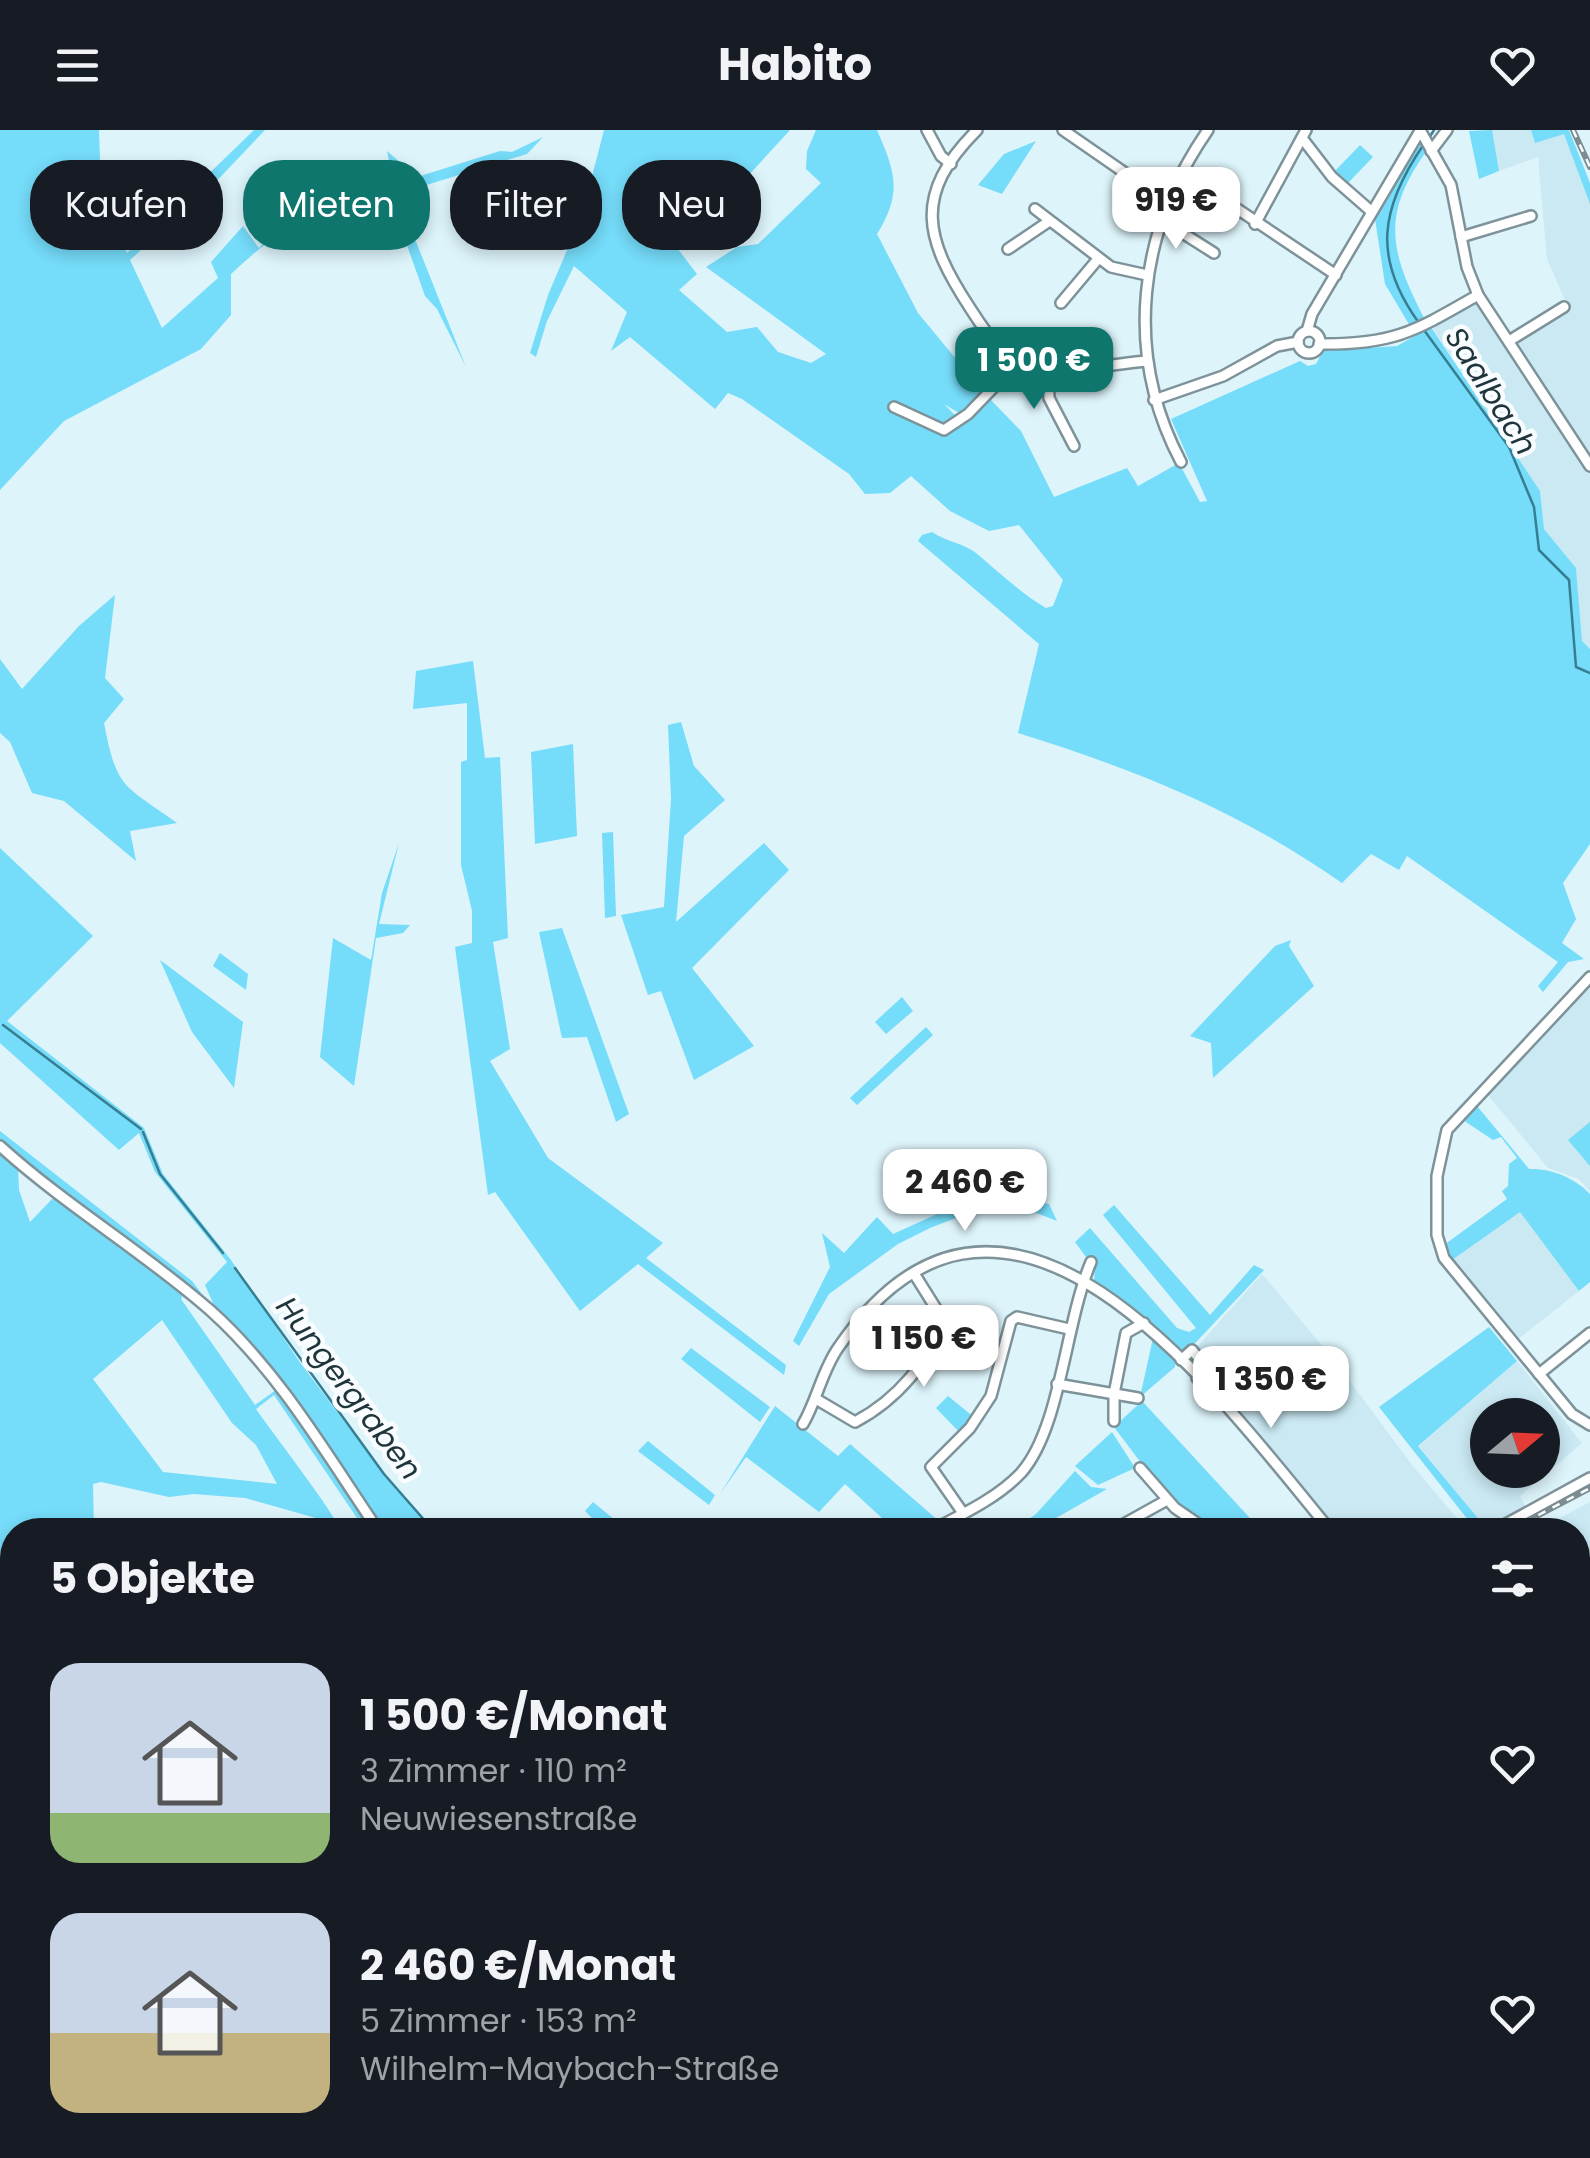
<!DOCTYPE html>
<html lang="de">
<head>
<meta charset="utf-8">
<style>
	body { margin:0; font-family:Poppins,sans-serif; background:#20242c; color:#f1f3f6; height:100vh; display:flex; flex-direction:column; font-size:38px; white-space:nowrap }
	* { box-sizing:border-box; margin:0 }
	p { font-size:32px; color:#9ea1a6 }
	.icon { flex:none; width:55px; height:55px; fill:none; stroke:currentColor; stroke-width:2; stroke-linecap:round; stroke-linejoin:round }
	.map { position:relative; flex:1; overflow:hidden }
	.drawer { position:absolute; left:0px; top:1388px; width:1590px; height:642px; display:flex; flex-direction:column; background:#171b24; border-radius:40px 40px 0 0; box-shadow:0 5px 15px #0003 }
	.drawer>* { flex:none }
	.guide { position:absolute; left:30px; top:30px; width:1000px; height:90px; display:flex; gap:20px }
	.needle { width:65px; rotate:71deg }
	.controls { position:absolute; left:1470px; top:1268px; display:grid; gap:20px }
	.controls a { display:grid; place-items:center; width:90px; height:90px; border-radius:50%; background:#171b24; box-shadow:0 5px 15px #0003; font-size:50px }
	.price { position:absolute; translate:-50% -85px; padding:0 22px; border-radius:20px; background:#fff; color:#222; font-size:32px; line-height:65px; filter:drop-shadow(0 2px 5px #0008) }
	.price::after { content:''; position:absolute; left:50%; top:60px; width:30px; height:22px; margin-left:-15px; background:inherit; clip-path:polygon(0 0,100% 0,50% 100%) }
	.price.active { background:#0f766e; color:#fff }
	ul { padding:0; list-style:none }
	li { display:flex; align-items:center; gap:30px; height:250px; padding:0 50px }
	li span { display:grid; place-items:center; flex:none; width:280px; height:200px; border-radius:30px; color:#555 }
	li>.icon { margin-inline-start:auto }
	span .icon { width:120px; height:120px; fill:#fffc; stroke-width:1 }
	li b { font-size:42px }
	h2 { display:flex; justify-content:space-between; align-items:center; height:120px; padding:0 50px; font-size:42px }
	.chip { padding:0 35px; border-radius:40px; background:#171b24; box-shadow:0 5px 15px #0003; font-size:35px; line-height:90px }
	.chip.active { background:#0f766e; color:#fff }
	header { display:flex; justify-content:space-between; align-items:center; height:130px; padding:0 50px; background:#171b24; font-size:45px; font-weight:700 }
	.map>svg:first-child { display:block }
	.built { fill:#cae9f3; fill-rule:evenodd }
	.green { fill:#75dcf9; fill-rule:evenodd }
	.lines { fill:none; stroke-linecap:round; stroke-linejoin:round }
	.stream { stroke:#367e92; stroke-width:2.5 }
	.minor-casing { stroke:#7e9399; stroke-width:14 }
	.major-casing { stroke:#7e9399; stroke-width:16 }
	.minor { stroke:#fff; stroke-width:9 }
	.major { stroke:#fff; stroke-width:11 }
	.rail-casing { stroke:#7c8c90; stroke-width:6 }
	.rail { stroke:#f9fdff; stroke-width:2.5; stroke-dasharray:8; stroke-linecap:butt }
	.labels { text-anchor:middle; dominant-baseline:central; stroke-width:9; stroke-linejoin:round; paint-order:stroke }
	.water-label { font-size:30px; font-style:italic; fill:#1f353c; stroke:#f9fdff }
</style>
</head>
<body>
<header><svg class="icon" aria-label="menu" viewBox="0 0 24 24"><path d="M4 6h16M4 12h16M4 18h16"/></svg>Habito<svg class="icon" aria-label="heart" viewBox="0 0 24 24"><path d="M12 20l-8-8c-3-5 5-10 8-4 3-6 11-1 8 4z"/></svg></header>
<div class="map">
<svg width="1590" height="2028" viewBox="0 0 1590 2028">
	<rect width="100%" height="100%" fill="#ddf4fb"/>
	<g class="built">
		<polygon points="1492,0 1531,0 1535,13 1564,3 1590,74 1590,519 1582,511 1576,438 1544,399 1540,362 1432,197 1475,173 1507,217 1568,177 1547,129 1538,27 1499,41"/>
		<polygon points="1590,857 1590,1061 1579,1049 1548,1038 1488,965"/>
		<polygon points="1520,1081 1579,1161 1517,1210 1452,1130"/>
		<polygon points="1262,1144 1335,1231 1412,1335 1467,1400 1339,1400 1206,1249 1206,1233 1195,1219"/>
		<path d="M1517 1231 1582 1313 1520 1366 1525 1376 1487 1399 1419 1316ZM1488 1285H1542V1340H1488Z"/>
		<polygon points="1590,1372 1590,1649 1578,1648 1578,1485 1588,1477 1578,1457 1578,1400 1547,1400 1545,1396"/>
		<polygon points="1590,1772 1590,1800 1578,1849 1578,1815"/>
		<polygon points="978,2018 1098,2018 1088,2028 966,2028"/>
	</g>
	<g class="green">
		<path d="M0 0H99L101 58 127 123 254 0H265L208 60 130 130 162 198 218 148 211 132 243 96 259 118 293 79 389 31 387 21 417 47 500 21 512 22 543 7 527 24 397 64 466 237 437 179 425 166 397 87 381 67 386 64 383 46C320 77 283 95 231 144V185L201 219 64 291 0 360Z"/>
		<path d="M604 0H790L747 47 712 101 697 105 675 94 668 106 697 144 679 160 727 202 757 197 778 222 811 233 826 224 706 137 737 117 758 114 821 53 806 39 807 21 816 0H877C895 42 903 62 877 104L918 183 985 264 964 286 944 274 958 288 948 303 988 267 1021 301 1054 367 1127 338 1138 356 1179 333 1200 372 1207 371 1171 289 1300 231 1308 236 1316 234 1323 221 1397 216 1431 197 1540 361 1544 399 1576 438 1582 511 1590 519V714L1563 753 1576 789 1562 813 1584 829 1568 832 1543 862 1538 856 1558 832 1407 726 1399 740 1371 724 1342 753C1239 681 1137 640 1018 603L1039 514 918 411 922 405 932 402C946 412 964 413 976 423 999 442 1019 462 1046 478L1053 476 1063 450 1019 395 989 401 950 381 911 346 890 363 865 364 849 344 742 269 728 263 715 279 630 207 611 221 627 182 574 136 547 191 536 227 530 223 548 165 582 85Z"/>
		<polygon points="1492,0 1499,41 1479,49 1469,1"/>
		<polygon points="1531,0 1569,0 1590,53 1590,74 1564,4 1535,13"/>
		<path d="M1421 8 1428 19C1381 84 1389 120 1424 188L1410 196 1385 154 1375 89Z"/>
		<polygon points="1036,11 1002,64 978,55 1004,24"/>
		<polygon points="1360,15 1373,27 1348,53 1335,41"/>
		<path d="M115 465 105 548 124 569 104 593C117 660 123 654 177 693L130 701 136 731 64 671 32 663 10 612 0 603V529L22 559 79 496Z"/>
		<polygon points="473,531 485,628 500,627 508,808 493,812 510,919 490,931 548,1028 663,1113 646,1128 786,1235 784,1245 638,1134 580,1181 495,1062 488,1065 455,817 472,813 472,781 461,735 461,632 467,630 467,573 413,579 416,541"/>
		<polygon points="681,592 694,636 725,670 684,706 676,792 764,713 789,740 692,838 754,916 694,950 661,861 648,865 621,785 664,777 671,669 668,595"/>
		<polygon points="573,614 577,706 535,714 531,622"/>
		<polygon points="613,702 616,786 605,788 602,703"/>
		<polygon points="399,713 379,794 410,795 403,803 376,808 354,956 320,927 333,808 371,830 382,763"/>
		<polygon points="0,718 93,806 7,891 144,998 163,1044 231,1130 299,1231 384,1344 433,1400 383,1400 319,1308 217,1182 205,1155 227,1132 155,1042 139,1003 119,1020 0,913"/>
		<polygon points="562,798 629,984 616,992 587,907 562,908 539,802"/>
		<polygon points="1291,810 1289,816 1314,856 1213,948 1211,913 1190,906 1275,816"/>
		<polygon points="220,823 248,844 246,860 213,836"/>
		<polygon points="160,830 243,892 234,958 192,902"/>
		<polygon points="902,867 913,881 886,904 875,892"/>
		<polygon points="926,897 933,905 857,975 850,968"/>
		<path d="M1477 976 1529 1039C1551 1038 1575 1048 1590 1064V1152L1579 1161 1520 1082 1452 1130 1444 1115 1507 1069 1502 1061 1508 1056 1509 1034 1517 1028 1501 1007 1493 1010 1463 990Z"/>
		<polygon points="1590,992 1590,1036 1568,1010"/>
		<polygon points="0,1001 192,1151 211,1176 0,1011"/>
		<path d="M0 1022 18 1037 19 1060 30 1092 54 1067 184 1163 181 1169 255 1275 276 1260 369 1393 361 1394 274 1265 256 1279C269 1298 334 1383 337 1394L245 1368 194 1364 169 1367 101 1352 93 1354 94 1400H12V1562L0 1533ZM162 1190 232 1293 256 1315 277 1354 163 1342 93 1249Z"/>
		<polygon points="1004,1067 1049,1074 1057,1091 1026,1079 982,1078 930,1098 898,1114 829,1164 799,1216 793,1211 830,1137 822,1103 844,1123 877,1087 893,1104 955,1076"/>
		<polygon points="1114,1075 1210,1185 1254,1135 1264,1140 1183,1226 1144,1189 1094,1154 1095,1128 1086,1127 1075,1112 1090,1098 1177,1198 1189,1202 1196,1198 1103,1085"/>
		<polygon points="1489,1197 1517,1231 1418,1316 1487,1399 1476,1400 1379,1277"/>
		<polygon points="1153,1208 1175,1232 1175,1237 1140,1267"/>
		<polygon points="691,1218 770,1277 760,1292 681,1229"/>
		<polygon points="948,1266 975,1288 961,1304 936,1278"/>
		<polygon points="1142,1271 1261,1400 1207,1400 1175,1378 1114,1297"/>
		<polygon points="775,1276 838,1326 850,1314 947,1398 972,1387 951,1400 895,1400 845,1354 819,1382 746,1327 720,1364"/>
		<polygon points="1112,1302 1135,1338 1098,1355 1075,1336"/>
		<polygon points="648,1311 715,1365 709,1375 638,1321"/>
		<polygon points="1075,1341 1091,1357 1107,1359 1035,1400 1013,1400 1036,1384"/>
		<polygon points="593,1372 627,1400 595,1400 598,1394 585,1381"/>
		<polygon points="1590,1740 1590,1772 1578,1815 1583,1754"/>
		<polygon points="0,1861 12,1868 12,2018 158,2018 167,2028 0,2028"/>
		<polygon points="1588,1991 1590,2028 1580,2028 1578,1996"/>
		<polygon points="206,2018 272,2018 248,2028 187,2028"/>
		<polygon points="471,2018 591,2018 574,2022 579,2028 481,2028"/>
		<polygon points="791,2018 885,2018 891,2028 785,2028"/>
		<polygon points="896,2018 978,2018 966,2028 902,2028"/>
	</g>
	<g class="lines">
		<g class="stream">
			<polyline points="1429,8 1434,0"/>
			<path d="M1419 193C1372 128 1380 78 1424 14"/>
			<polyline points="1424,200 1509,317 1534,377 1539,420 1569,450 1576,537 1590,543"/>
			<polyline points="3,895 141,999"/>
			<polyline points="143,1002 160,1044 223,1123"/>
			<polyline points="235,1138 384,1344 433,1400"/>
			<polyline points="0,1712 12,1706"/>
			<polyline points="1578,1803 1590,1805"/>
			<polyline points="935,2028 946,2018"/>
		</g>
		<defs>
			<g id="minor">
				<polyline points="927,0 941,26 951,34"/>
				<path d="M977 0C912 65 925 109 970 178 985 201 997 222 1024 231 1063 245 1106 235 1146 231"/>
				<polyline points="1063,0 1167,72"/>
				<polyline points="1420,0 1451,55 1467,137 1478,165 1590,336"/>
				<polyline points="1302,8 1332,47 1372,82"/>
				<polyline points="1431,21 1447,0"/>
				<polyline points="1182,42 1336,145"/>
				<polyline points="1035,79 1111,137 1147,145"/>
				<polyline points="1159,88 1214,123"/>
				<polyline points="1255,94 1306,0"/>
				<polyline points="1461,107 1531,86"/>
				<polyline points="1008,119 1048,92"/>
				<polyline points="1061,173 1098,129"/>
				<polyline points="1307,201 1312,184 1420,1"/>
				<circle cx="1309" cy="212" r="11"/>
				<polyline points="1509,211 1564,177"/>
				<path d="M1319 214C1394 215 1415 201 1478 165"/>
				<polyline points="1048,239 1049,268 1074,316"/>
				<polyline points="1154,270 1223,246 1277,216 1298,212"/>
				<polyline points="894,277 944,300 968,284 1020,230"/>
				<path d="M1181 332C1123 222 1138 101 1208 0"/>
				<polyline points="1590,847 1447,1000 1437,1046 1437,1105 1444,1128 1572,1284 1590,1295"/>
				<path d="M0 1016C66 1076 144 1122 211 1181 279 1242 327 1325 378 1400"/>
				<polyline points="1181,1230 1192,1220 1201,1231 1197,1248"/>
				<polyline points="1539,1244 1590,1203"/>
				<polyline points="1057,1254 1138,1268"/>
				<path d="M816 1269 855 1292C893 1272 936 1229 940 1185L915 1145"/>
				<polyline points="1114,1291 1114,1264 1126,1203 1144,1193"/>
				<path d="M803 1294C817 1270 822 1241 838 1218 1007 971 1216 1262 1330 1400"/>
				<polyline points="1140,1338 1175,1378 1207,1400"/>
				<polyline points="963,1383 931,1337 970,1298 991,1266 1011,1191 1017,1187 1069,1199"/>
				<path d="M944 1394C971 1380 1000 1365 1021 1343 1061 1298 1065 1193 1091 1132"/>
				<polyline points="1113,1400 1167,1370"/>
				<polyline points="1495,1400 1590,1348"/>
				<polyline points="1578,1478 1590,1470"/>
				<polyline points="1578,1720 1584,1694"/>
				<polyline points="1578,1988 1590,1982"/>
				<polyline points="889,2018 894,2028"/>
				<polyline points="1385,2027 1399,2018"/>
				<polyline points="1220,2028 1242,2018"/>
				<polyline points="1484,2028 1507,2018"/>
				<polyline points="1519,2028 1524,2018"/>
			</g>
			<g id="major">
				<polyline points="1578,1663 1590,1664"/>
				<polyline points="1578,1693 1590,1692"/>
				<polyline points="222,2028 241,2018"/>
			</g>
		</defs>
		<use href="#minor" class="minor-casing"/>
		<use href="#major" class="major-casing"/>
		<use href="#minor" class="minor"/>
		<use href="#major" class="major"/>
		<defs>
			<g id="rail">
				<polyline points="1573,0 1590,37"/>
				<polyline points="1510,1400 1590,1358"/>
				<polyline points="1578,1830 1590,1786"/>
				<polyline points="1563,2018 1564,2028"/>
				<polyline points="753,2028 756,2018"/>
			</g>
		</defs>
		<use href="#rail" class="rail-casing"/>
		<use href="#rail" class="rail"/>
	</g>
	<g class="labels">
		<g class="water-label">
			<text transform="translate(1491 261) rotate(58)">Saalbach</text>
			<text transform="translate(349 1258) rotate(53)">Hungergraben</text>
		</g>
	</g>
</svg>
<div class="controls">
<a><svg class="needle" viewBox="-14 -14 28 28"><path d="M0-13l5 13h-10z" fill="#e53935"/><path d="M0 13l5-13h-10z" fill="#9ea1a6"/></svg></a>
</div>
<b class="price" style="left:1176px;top:122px">919 €</b>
<b class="price active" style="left:1034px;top:282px">1 500 €</b>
<b class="price" style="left:965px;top:1104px">2 460 €</b>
<b class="price" style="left:924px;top:1260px">1 150 €</b>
<b class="price" style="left:1271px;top:1301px">1 350 €</b>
<div class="guide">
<a class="chip">Kaufen</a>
<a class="chip active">Mieten</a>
<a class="chip">Filter</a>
<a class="chip">Neu</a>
</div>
<section class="drawer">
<h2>5 Objekte<svg class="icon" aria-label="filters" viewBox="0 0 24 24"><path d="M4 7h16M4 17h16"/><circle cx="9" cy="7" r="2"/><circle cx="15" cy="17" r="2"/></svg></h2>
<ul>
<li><span style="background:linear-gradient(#c9d6e8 75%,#8fb573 0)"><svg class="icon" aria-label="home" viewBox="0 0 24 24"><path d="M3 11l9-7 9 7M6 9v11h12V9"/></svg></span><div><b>1 500 €/Monat</b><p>3 Zimmer · 110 m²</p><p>Neuwiesenstraße</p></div><svg class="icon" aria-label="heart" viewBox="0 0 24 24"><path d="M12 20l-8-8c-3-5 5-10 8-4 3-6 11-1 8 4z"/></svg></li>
<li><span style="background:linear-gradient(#c9d6e8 60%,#c2b280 0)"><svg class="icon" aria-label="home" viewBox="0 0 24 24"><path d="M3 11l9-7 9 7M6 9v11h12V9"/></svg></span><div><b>2 460 €/Monat</b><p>5 Zimmer · 153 m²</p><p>Wilhelm-Maybach-Straße</p></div><svg class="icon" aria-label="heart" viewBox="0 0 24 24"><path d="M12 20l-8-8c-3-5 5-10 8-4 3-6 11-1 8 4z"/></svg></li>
</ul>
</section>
</div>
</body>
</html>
